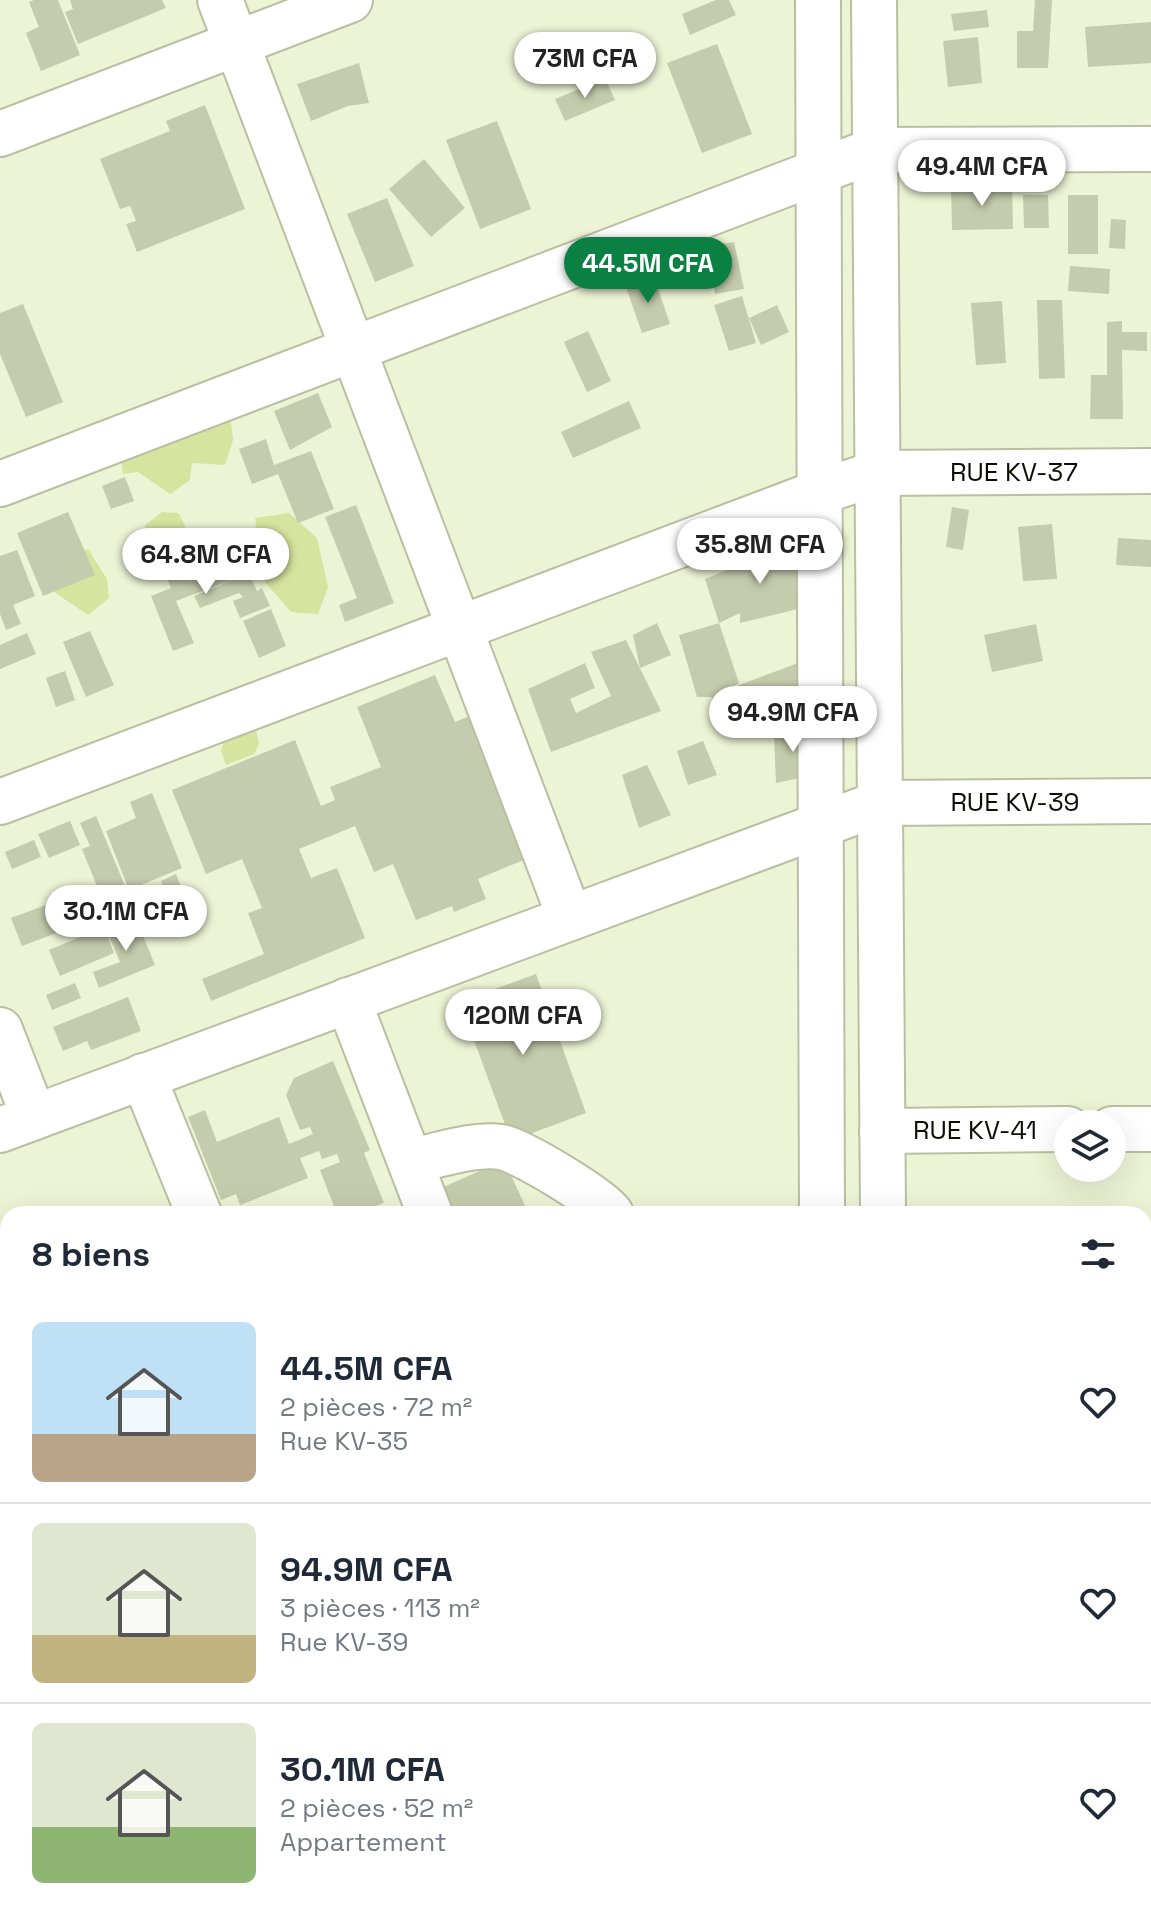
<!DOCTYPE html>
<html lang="fr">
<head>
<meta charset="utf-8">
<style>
	body { margin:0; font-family:"Space Grotesk",sans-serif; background:#f2f2f3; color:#1f2937; height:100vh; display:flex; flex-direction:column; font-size:30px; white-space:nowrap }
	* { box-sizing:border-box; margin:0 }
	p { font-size:26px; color:#747a83 }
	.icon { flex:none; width:44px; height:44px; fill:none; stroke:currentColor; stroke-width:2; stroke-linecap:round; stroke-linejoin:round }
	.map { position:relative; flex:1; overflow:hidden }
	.side { position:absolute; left:0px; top:1206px; width:1152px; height:714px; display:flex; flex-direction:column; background:#fff; border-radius:24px 24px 0 0; box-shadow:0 8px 32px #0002 }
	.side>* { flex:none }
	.fabs { position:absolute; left:1054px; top:1110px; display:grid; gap:16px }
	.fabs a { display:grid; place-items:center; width:72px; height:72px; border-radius:50%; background:#fff; box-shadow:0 8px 32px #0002; font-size:40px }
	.price { position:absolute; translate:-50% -68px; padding:0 18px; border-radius:28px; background:#fff; color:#222; font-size:26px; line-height:52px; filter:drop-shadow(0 2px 4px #0008) }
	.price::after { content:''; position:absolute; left:50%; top:48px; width:24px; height:18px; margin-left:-12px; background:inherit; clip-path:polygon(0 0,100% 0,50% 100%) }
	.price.current { background:#0b8043; color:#fff }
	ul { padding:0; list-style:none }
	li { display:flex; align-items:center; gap:24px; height:200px; padding:0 32px }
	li+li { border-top:2px solid #e0e1e3 }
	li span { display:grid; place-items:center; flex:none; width:224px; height:160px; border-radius:12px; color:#555 }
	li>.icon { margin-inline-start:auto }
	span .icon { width:96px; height:96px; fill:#fffc; stroke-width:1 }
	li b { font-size:34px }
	h2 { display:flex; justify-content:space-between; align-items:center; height:96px; padding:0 32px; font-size:34px }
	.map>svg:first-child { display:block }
	.green { fill:#d7e49f }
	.building { fill:#c5ccad }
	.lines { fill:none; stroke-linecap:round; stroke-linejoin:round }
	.minor-casing { stroke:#b9c0a2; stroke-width:48 }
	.minor { stroke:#fff; stroke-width:44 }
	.labels { text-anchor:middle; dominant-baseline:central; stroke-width:6; stroke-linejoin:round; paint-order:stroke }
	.street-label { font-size:26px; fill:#0c0e04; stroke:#fff }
</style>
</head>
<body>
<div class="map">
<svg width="1151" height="1919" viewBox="0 0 1151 1919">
	<rect width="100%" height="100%" fill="#edf4d5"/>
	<g class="green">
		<polygon points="229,405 233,440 225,465 192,463 190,480 170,494 138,472 123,474 120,450"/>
		<path d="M162 512 178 513C194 536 186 553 165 569L151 564 145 525Z"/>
		<polygon points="289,513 317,538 328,587 318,614 291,612 265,582 255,518"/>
		<polygon points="88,549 107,579 109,598 88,615 54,592 59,555"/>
		<polygon points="255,723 259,744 254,754 226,765 221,751 228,730"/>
	</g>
	<g class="building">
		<polygon points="34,0 58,0 80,55 41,71 26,33 39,27 29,2"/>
		<polygon points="70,0 162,0 166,8 78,44 65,12 73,9"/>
		<polygon points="716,0 729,0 736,15 690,35 682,14"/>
		<polygon points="1035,0 1052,0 1048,68 1017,68 1017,31 1033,31"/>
		<polygon points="987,10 989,27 954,31 951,14"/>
		<polygon points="1151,22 1151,63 1088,67 1085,27"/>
		<polygon points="978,37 982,83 948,87 943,41"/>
		<polygon points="717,44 752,134 702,153 667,63"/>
		<polygon points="359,63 369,103 348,106 311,121 297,84"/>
		<polygon points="605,78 615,100 565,121 555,99"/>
		<polygon points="205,105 245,209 137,252 126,224 136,221 130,206 120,209 100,159 170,131 166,121"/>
		<polygon points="497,121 531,209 480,229 446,140"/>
		<polygon points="424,159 465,208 431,237 389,189"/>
		<polygon points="1012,185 1013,229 952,230 951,186"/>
		<polygon points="1023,195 1048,195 1049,228 1024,228"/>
		<rect x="1068" y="195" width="30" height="59"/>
		<polygon points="387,198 414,266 375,282 347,214"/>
		<polygon points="1111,219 1126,220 1125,249 1109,248"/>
		<polygon points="734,242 744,289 715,294 706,247"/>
		<polygon points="1070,266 1110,269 1109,294 1068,291"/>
		<polygon points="654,277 670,324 642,333 626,287"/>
		<polygon points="742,296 756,343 729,351 714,305"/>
		<polygon points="1037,300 1062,300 1065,378 1039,379"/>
		<polygon points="1002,301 1006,363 976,365 971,303"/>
		<polygon points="23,304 63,402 26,417 0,354 0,313"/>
		<polygon points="777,305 789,332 761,345 749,318"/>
		<polygon points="1122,321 1122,332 1147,332 1147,351 1122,350 1123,419 1090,419 1091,375 1107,375 1107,322"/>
		<polygon points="588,331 611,381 587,392 564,342"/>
		<polygon points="318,393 332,427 290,450 274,411"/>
		<polygon points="629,401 641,428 573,458 561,432"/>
		<polygon points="266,439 274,465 311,451 334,509 298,523 278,474 252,484 239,449"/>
		<polygon points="125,477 134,501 111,509 102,486"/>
		<polygon points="356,505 394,603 345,622 339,605 357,598 325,517"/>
		<polygon points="952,507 969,510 963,550 946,547"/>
		<polygon points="68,512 95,575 43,596 17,533"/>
		<polygon points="1052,524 1057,579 1023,581 1018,527"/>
		<polygon points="1118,538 1151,540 1151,567 1116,565"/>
		<polygon points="787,545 808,559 808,577 796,580 806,607 740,623 740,613 719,623 705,579"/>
		<polygon points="17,550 35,596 13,605 21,624 6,630 0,614 0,556"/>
		<polygon points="240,555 257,591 262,588 270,606 240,618 233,601 243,597 239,593 200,608 194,596 239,577 176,601 194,643 173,651 151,596 171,588 165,574 183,567 186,575"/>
		<polygon points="271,609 286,646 259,658 243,621"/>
		<polygon points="657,623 671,655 640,668 633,635"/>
		<polygon points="719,623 739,683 729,689 806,660 812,718 740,737 733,706 722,711 711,697 697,697 679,635"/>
		<polygon points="1036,624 1043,661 992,672 984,635"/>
		<polygon points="90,631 114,685 86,697 63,642"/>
		<polygon points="27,633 36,654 0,669 0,645"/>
		<polygon points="626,640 661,711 551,752 528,689 585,663 595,688 570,699 576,713 611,696 591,652"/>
		<polygon points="65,671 75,700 56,707 46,678"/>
		<polygon points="435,675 455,722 474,714 533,856 478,879 486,899 454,912 452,906 416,920 393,864 374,872 355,826 299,849 311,878 337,868 365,938 211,1001 202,979 264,954 248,913 262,908 242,859 206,874 172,790 295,740 321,806 335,800 330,787 381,767 357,707"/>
		<polygon points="812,723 810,776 776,783 774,735"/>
		<polygon points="703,741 717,775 688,785 677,751"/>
		<polygon points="647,765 671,815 639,828 622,775"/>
		<polygon points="152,793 182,868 129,890 106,831 136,818 130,802"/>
		<polygon points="96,816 127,891 103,901 82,849 90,846 80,823"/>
		<polygon points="70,821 80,845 49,858 38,834"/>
		<polygon points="34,840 41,857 12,869 5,852"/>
		<polygon points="176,874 182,889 167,895 161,881"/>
		<polygon points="73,895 83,923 22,946 11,918"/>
		<polygon points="135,916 155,965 99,988 93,972 120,962 106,929"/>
		<polygon points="104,927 114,953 60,976 49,950"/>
		<polygon points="536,974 586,1113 511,1141 460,1002"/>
		<polygon points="75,983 81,998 52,1010 46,995"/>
		<polygon points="128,997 141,1031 91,1050 87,1041 63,1051 53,1027"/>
		<polygon points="333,1061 370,1150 364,1153 384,1203 354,1214 337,1214 320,1170 340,1162 337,1154 322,1159 319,1151 300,1158 308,1178 240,1205 236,1194 221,1200 188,1117 205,1110 217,1142 279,1117 289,1144 313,1134 310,1127 300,1130 286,1095 294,1078"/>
		<polygon points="504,1160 527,1210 517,1214 437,1214 428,1194"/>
		<polygon points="5,1683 8,1708 0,1711 0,1685"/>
		<polygon points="166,1912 221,1912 205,1919 169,1919"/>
		<polygon points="313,1912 339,1912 341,1917 354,1912 387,1912 390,1919 316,1919"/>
		<polygon points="512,1912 565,1912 555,1919 515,1919"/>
		<polygon points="594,1912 685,1912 688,1919 597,1919"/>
		<polygon points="714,1912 805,1912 805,1919 716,1919"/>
	</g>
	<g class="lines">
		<defs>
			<g id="minor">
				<polyline points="220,0 570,918"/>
				<polyline points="818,0 822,1214"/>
				<polyline points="874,0 883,1214"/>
				<polyline points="0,134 350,0"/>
				<polyline points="0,484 875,150 1151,149"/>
				<polyline points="0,802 820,492 877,473 1151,471"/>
				<polyline points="348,1000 430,1214"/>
				<polyline points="0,1030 34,1117"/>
				<polyline points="143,1076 199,1214"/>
				<polyline points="1112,1129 1151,1129"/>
				<polyline points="0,1130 880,803 1151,801"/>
				<polyline points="882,1131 1068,1129"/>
				<path d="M410 1161C438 1156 473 1143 501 1147 520 1150 601 1199 611 1214"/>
				<polyline points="1144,1455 1151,1455"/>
				<polyline points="1144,1779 1151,1779"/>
				<polyline points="0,1859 8,1878"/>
				<polyline points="23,1912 26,1919"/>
				<polyline points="482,1912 485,1919"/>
				<polyline points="706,1912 709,1919"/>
				<polyline points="824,1912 824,1919"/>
				<polyline points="887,1912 887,1919"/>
			</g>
		</defs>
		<use href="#minor" class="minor-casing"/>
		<use href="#minor" class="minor"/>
	</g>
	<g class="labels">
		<g class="street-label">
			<text x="1014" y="472">RUE KV-37</text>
			<text x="1015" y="802">RUE KV-39</text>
			<text x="975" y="1130">RUE KV-41</text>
		</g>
	</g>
</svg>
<div class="fabs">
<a><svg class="icon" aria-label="layers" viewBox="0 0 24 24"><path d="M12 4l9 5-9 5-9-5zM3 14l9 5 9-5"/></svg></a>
</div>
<b class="price" style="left:585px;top:100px">73M CFA</b>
<b class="price" style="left:982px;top:208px">49.4M CFA</b>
<b class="price current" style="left:648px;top:305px">44.5M CFA</b>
<b class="price" style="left:760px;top:586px">35.8M CFA</b>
<b class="price" style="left:206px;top:596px">64.8M CFA</b>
<b class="price" style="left:793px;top:754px">94.9M CFA</b>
<b class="price" style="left:126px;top:953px">30.1M CFA</b>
<b class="price" style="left:523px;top:1057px">120M CFA</b>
<section class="side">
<h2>8 biens<svg class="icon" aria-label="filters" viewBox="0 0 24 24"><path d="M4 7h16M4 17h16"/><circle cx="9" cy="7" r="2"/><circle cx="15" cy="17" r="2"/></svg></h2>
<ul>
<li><span style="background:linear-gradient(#bfe0f5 70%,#b9a48a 0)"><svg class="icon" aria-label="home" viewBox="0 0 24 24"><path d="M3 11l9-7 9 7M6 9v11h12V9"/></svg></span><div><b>44.5M CFA</b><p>2 pièces · 72 m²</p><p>Rue KV-35</p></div><svg class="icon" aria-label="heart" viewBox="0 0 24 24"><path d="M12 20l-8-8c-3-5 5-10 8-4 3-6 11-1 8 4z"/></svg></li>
<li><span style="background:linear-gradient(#dfe7d0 70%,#c2b280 0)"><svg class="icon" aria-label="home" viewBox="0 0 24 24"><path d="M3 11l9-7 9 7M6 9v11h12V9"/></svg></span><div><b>94.9M CFA</b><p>3 pièces · 113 m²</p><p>Rue KV-39</p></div><svg class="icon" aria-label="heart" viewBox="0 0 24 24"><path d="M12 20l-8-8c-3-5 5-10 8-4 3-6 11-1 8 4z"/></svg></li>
<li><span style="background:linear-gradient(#dfe7d0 65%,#8fb573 0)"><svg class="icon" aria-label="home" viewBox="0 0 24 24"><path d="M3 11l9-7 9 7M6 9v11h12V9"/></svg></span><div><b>30.1M CFA</b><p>2 pièces · 52 m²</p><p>Appartement</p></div><svg class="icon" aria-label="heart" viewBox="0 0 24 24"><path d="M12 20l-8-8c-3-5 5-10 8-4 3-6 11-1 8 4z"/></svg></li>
</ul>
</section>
</div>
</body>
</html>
